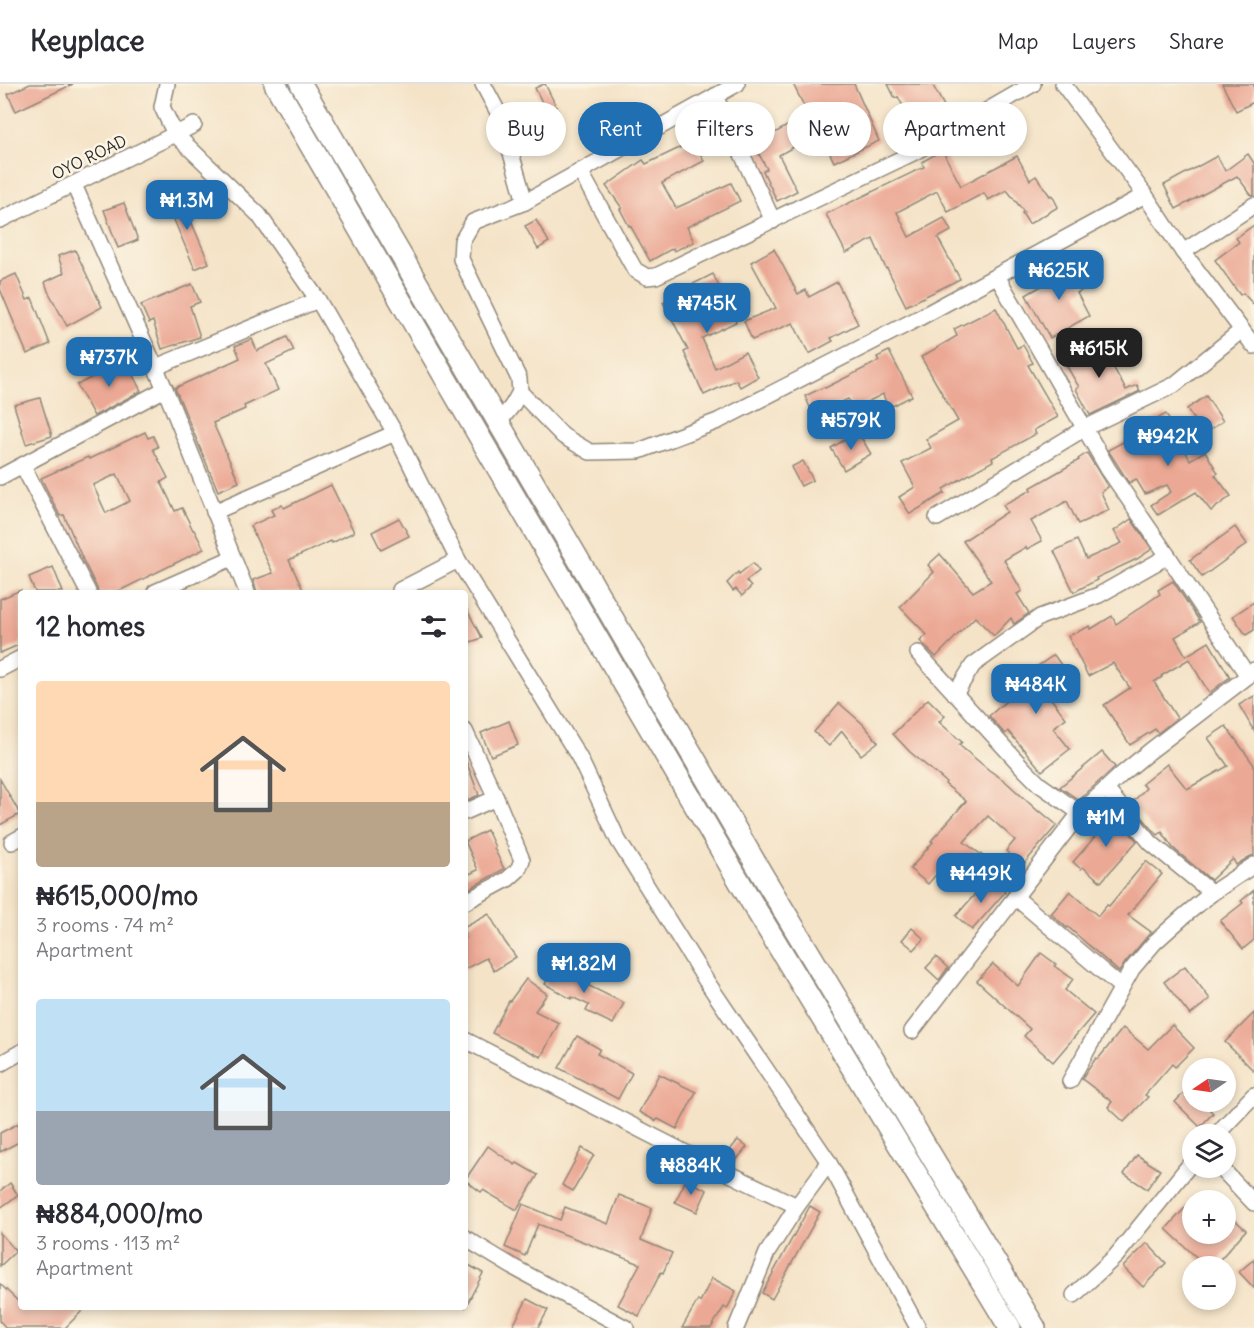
<!DOCTYPE html>
<html lang="en">
<head>
<meta charset="utf-8">
<style>
	body { margin:0; font-family:Delius,sans-serif; background:#f7f7f7; color:#2b2b33; height:100vh; display:flex; flex-direction:column; font-size:22px; white-space:nowrap }
	* { box-sizing:border-box; margin:0 }
	p { font-size:20px; color:#7c7c81 }
	.icon { flex:none; width:33px; height:33px; fill:none; stroke:currentColor; stroke-width:2; stroke-linecap:round; stroke-linejoin:round }
	.map { position:relative; flex:1; overflow:hidden }
	.drawer { position:absolute; left:18px; top:506px; width:450px; height:720px; display:flex; flex-direction:column; background:#fff; border-radius:6px; box-shadow:0 3px 9px #0003 }
	.drawer>* { flex:none }
	.banner { position:absolute; left:486px; top:18px; width:570px; height:54px; display:flex; gap:12px }
	.needle { width:39px; rotate:257deg }
	.buttons { position:absolute; left:1182px; top:974px; display:grid; gap:12px }
	.buttons a { display:grid; place-items:center; width:54px; height:54px; border-radius:50%; background:#fff; box-shadow:0 3px 9px #0003; font-size:30px }
	.price { position:absolute; translate:-50% -51px; padding:0 14px; border-radius:12px; background:#1f6fb2; color:#fff; font-size:20px; line-height:39px; filter:drop-shadow(0 2px 3px #0008) }
	.price::after { content:''; position:absolute; left:50%; top:36px; width:18px; height:14px; margin-left:-9px; background:inherit; clip-path:polygon(0 0,100% 0,50% 100%) }
	.price.active { background:#222; color:#fff }
	ul { padding:0; list-style:none }
	li { display:grid; align-content:center; gap:12px; height:318px; padding:0 18px }
	li span { display:grid; place-items:center; height:186px; border-radius:6px; color:#555 }
	li>.icon { margin-inline-start:auto }
	span .icon { width:108px; height:108px; fill:#fffc; stroke-width:1 }
	li b { font-size:26px }
	h2 { display:flex; justify-content:space-between; align-items:center; height:72px; padding:0 18px; font-size:26px }
	.tag { padding:0 21px; border-radius:27px; background:#fff; box-shadow:0 3px 9px #0003; font-size:21px; line-height:54px }
	.tag.active { background:#1f6fb2; color:#fff }
	header { display:flex; align-items:center; gap:36px; box-sizing:border-box; height:84px; padding:0 30px; background:#fff; border-bottom:2px solid #e1e1e2 }
	header strong { font-size:28px }
	nav { display:flex; gap:33px; margin-inline-start:auto; font-size:21px }
	.map>svg:first-child { display:block }
	.building { fill:#eba894; fill-rule:evenodd }
	.lines { fill:none; stroke-linecap:round; stroke-linejoin:round }
	.minor-casing { stroke:#908779; stroke-width:18 }
	.highway-casing { stroke:#908779; stroke-width:24 }
	.minor { stroke:#fff; stroke-width:15 }
	.highway { stroke:#fff; stroke-width:21 }
	.labels { text-anchor:middle; dominant-baseline:central; stroke-width:5; stroke-linejoin:round; paint-order:stroke }
	.street-label { font-size:16px; fill:#2b2b2b; stroke:#fcf5e5 }
</style>
</head>
<body>
<header>
<strong>Keyplace</strong>
<nav><a>Map</a><a>Layers</a><a>Share</a></nav>
</header>
<div class="map">
<svg width="1254" height="1244" viewBox="0 0 1254 1244">
	<rect width="100%" height="100%" fill="#fcf5e5"/>
	<filter id="ink" filterUnits="userSpaceOnUse"><feTurbulence type="fractalNoise" baseFrequency=".0167" numOctaves="2"/><feDisplacementMap in="SourceGraphic" scale="12" xChannelSelector="R" yChannelSelector="G"/><feConvolveMatrix kernelMatrix="1 2 1 2 8 2 1 2 1" color-interpolation-filters="sRGB"/></filter>
	<filter id="wash" filterUnits="userSpaceOnUse"><feTurbulence type="fractalNoise" baseFrequency=".008" numOctaves="4" result="noise"/><feDisplacementMap in="SourceGraphic" scale="24" xChannelSelector="R" yChannelSelector="G"/><feGaussianBlur stdDeviation="1.35" result="paint"/><feColorMatrix in="noise" values="0 0 0 0 0 0 0 0 0 0 0 0 0 0 0 0 0 1.4 0 .05"/><feComposite in="paint" operator="in"/></filter>
	<g filter="url(#wash)">
		<rect width="100%" height="100%" fill="#f4e3c7"/>
		<g id="blocks">
			<g class="building">
				<polygon points="30,0 73,0 16,27 8,10"/>
				<polygon points="544,0 545,0 558,26 548,30 535,4"/>
				<polygon points="793,0 854,0 879,57 834,78 820,48 779,71 797,107 777,117 763,87 767,85 754,61 808,30"/>
				<polygon points="888,0 932,0 944,22 913,40 898,13 895,14"/>
				<polygon points="1222,0 1254,0 1254,18 1236,27"/>
				<polygon points="694,57 704,77 662,99 676,124 731,99 740,117 687,143 694,158 674,167 673,164 650,177 630,141 629,142 620,125 622,124 606,102 643,76 646,80"/>
				<polygon points="942,66 961,102 1017,72 1030,96 1036,92 1050,112 1052,111 1058,123 1029,140 1022,129 1024,128 1007,106 988,116 984,109 948,128 937,107 897,128 909,153 944,134 951,147 938,154 960,195 906,222 887,184 886,185 873,155 846,169 826,130 924,83 922,78"/>
				<polygon points="1248,70 1254,79 1254,111 1252,112 1237,92 1176,125 1164,101 1217,72 1225,87"/>
				<polygon points="179,109 209,179 195,185 165,115"/>
				<polygon points="124,119 138,156 118,164 104,126"/>
				<polygon points="536,136 549,158 538,165 525,142"/>
				<polygon points="1254,141 1254,221 1243,209 1240,211 1215,176 1239,158 1236,154"/>
				<polygon points="774,165 798,210 806,206 809,213 837,198 858,240 831,254 833,257 809,270 793,239 752,256 744,237 776,224 751,178"/>
				<polygon points="75,166 102,223 67,242 48,207 45,198 64,189 58,172"/>
				<polygon points="1069,176 1084,205 1077,209 1089,232 1050,254 1026,211 1055,194 1051,186"/>
				<polygon points="16,190 27,216 32,214 50,260 27,270 0,205 0,197"/>
				<polygon points="713,190 736,238 702,254 715,284 745,268 758,293 740,303 736,296 704,311 684,268 688,266 663,218 688,205 687,203"/>
				<polygon points="192,200 200,218 190,222 200,253 162,265 153,237 149,239 141,221"/>
				<polygon points="996,224 1017,264 1023,261 1033,279 1028,281 1058,333 1034,346 1036,350 992,374 993,377 943,405 945,409 910,430 899,413 915,403 902,379 931,364 926,355 958,337 921,273 957,252 954,245"/>
				<polygon points="287,253 294,267 266,280 278,306 244,322 245,325 213,339 239,398 218,407 175,304 240,274 235,262 252,255 257,267"/>
				<polygon points="1111,256 1121,273 1111,279 1126,306 1137,301 1140,307 1090,331 1076,305 1079,303 1066,281"/>
				<polygon points="889,267 912,312 888,324 883,310 853,325 848,315 814,332 805,312 824,303 825,304 879,277 877,273"/>
				<polygon points="125,276 141,307 94,332 77,301"/>
				<polygon points="1206,312 1223,337 1204,350 1187,325"/>
				<polygon points="40,314 52,352 26,360 14,321"/>
				<polygon points="1166,330 1190,376 1205,367 1218,389 1215,391 1231,412 1211,427 1196,408 1158,431 1151,421 1171,408 1167,401 1145,410 1136,395 1129,399 1108,366 1127,356 1126,355 1149,343 1147,340"/>
				<path d="M145 348 148 354 153 352 158 363 153 365 168 394 161 398 175 427 182 424 193 446H194L204 465 117 508H98L97 504 83 476 64 431 60 432 41 394 88 373 89 375ZM117 390 130 417 106 429 93 401Z"/>
				<polygon points="858,348 871,370 844,386 831,364"/>
				<polygon points="1087,369 1108,403 1101,408 1109,426 1078,440 1067,417 1031,437 1042,457 1027,465 1026,463 1004,476 1022,507 1017,510 1029,529 1014,540 1011,534 994,552 975,533 936,573 920,557 927,551 900,523 934,488 928,481 940,470 973,508 991,497 963,457 1007,428 1003,421 1031,406 1030,404 1079,376 1078,375"/>
				<polygon points="803,377 813,396 801,402 791,383"/>
				<polygon points="331,401 354,448 332,459 331,457 289,476 304,508 257,508 253,496 273,489 250,442 274,431 271,426 282,421 284,424"/>
				<polygon points="399,434 409,452 381,466 372,448"/>
				<polygon points="1131,435 1152,465 1137,475 1096,494 1097,496 1074,508 1054,467 1077,456 1086,475 1122,459 1114,447"/>
				<polygon points="1235,443 1247,460 1202,493 1190,476"/>
				<polygon points="753,479 759,487 746,497 751,503 742,512 736,505 733,507 727,499 738,488 739,490"/>
				<polygon points="53,483 63,508 35,508 29,493"/>
				<polygon points="1173,497 1200,538 1175,553 1186,572 1209,558 1230,593 1209,609 1189,575 1161,592 1162,593 1154,598 1177,634 1158,649 1155,645 1130,661 1104,621 1130,604 1113,579 1088,592 1068,552 1090,542 1091,545 1112,532 1116,540 1160,510 1158,506"/>
				<polygon points="21,506 21,560 0,569 0,515"/>
				<polygon points="1254,518 1254,546 1246,551 1233,532"/>
				<polygon points="465,522 482,554 465,560"/>
				<polygon points="1054,571 1071,595 1048,611 1066,634 1053,644 1070,665 1042,687 1008,647 1005,650 989,632 1038,589 1035,584"/>
				<polygon points="1254,612 1254,647 1239,621"/>
				<polygon points="928,615 945,632 939,638 962,658 959,661 989,686 1005,697 1039,728 1040,727 1057,741 1022,782 1006,767 1015,756 988,732 964,758 991,778 980,793 952,772 928,800 910,785 933,758 931,757 966,717 945,700 946,698 910,668 893,650"/>
				<polygon points="839,619 863,640 878,658 861,671 842,647 829,662 814,648"/>
				<polygon points="509,637 518,661 491,672 481,649"/>
				<polygon points="1226,642 1254,681 1254,771 1249,773 1236,781 1233,775 1211,796 1173,764 1162,748 1158,751 1154,747 1131,720 1146,704 1142,700 1167,680 1187,705 1228,682 1208,654"/>
				<polygon points="1102,668 1115,683 1079,716 1060,703"/>
				<polygon points="465,677 466,677 479,711 465,717"/>
				<polygon points="0,695 20,730 0,741"/>
				<polygon points="1110,727 1116,732 1137,757 1101,798 1083,783 1081,785 1073,778 1099,748 1095,745"/>
				<polygon points="487,746 495,763 494,764 504,785 465,807 465,792 478,786 465,757"/>
				<polygon points="1146,777 1162,790 1128,831 1151,848 1125,879 1119,888 1068,843 1067,844 1051,830 1070,807 1098,832 1107,821 1109,822"/>
				<polygon points="989,794 1005,808 972,846 956,832"/>
				<polygon points="1254,806 1254,856 1243,865 1220,837 1243,819 1241,817"/>
				<polygon points="489,830 505,858 516,873 494,887 486,874 465,885 465,843"/>
				<polygon points="912,844 924,855 914,866 902,856"/>
				<polygon points="1041,869 1056,880 1054,882 1073,895 1065,906 1094,930 1053,978 1024,952 1030,945 977,897 993,880 1018,902"/>
				<polygon points="936,873 948,884 939,896 926,884"/>
				<polygon points="557,879 589,898 587,901 624,919 613,940 586,927 589,921 572,913 571,915 545,900"/>
				<polygon points="1185,882 1210,915 1190,931 1164,898"/>
				<polygon points="526,895 547,910 535,927 559,939 541,973 492,949 509,917 510,917"/>
				<polygon points="1254,929 1254,987 1225,958"/>
				<polygon points="1172,941 1194,964 1175,983 1172,980 1145,1011 1148,1013 1124,1038 1108,1023 1112,1018 1082,995 1096,974 1098,975 1123,944 1148,965"/>
				<polygon points="577,952 600,965 597,970 632,989 618,1015 559,984"/>
				<polygon points="659,990 696,1008 677,1045 658,1035 656,1037 639,1028"/>
				<polygon points="1192,1001 1192,1017 1201,1017 1213,1029 1200,1043 1175,1018"/>
				<polygon points="21,1038 21,1057 0,1068 0,1049"/>
				<polygon points="738,1056 747,1063 733,1080 722,1076"/>
				<polygon points="488,1062 515,1081 517,1079 538,1091 517,1126 483,1106 481,1108 465,1096"/>
				<polygon points="582,1064 594,1071 573,1107 562,1101"/>
				<polygon points="1137,1071 1160,1086 1147,1105 1124,1090"/>
				<polygon points="686,1096 707,1106 697,1128 675,1118"/>
				<polygon points="10,1099 18,1111 0,1124 0,1107"/>
				<polygon points="619,1111 652,1124 641,1156 672,1169 663,1189 661,1188 639,1232 618,1221 640,1180 538,1140 525,1172 505,1163 523,1120 560,1136 565,1123 608,1140"/>
				<polygon points="1192,1116 1192,1149 1226,1149 1226,1128 1246,1146 1214,1182 1206,1182 1166,1145"/>
				<polygon points="810,1122 820,1128 772,1215 762,1209"/>
				<polygon points="0,1149 16,1167 0,1182"/>
				<polygon points="1147,1159 1166,1179 1143,1203 1123,1183"/>
				<polygon points="1254,1175 1254,1204 1239,1188"/>
				<polygon points="465,1179 483,1189 465,1224"/>
				<polygon points="712,1194 736,1207 727,1225 724,1223 711,1244 682,1244 698,1216 700,1218"/>
				<polygon points="0,1200 21,1220 21,1222 87,1222 65,1244 6,1244 0,1237"/>
				<polygon points="527,1215 548,1226 538,1244 512,1244"/>
			</g>
		</g>
	</g>
	<g filter="url(#ink)">
		<use href="#blocks" fill-opacity="0" stroke="#908779" stroke-width="1.5"/>
		<g class="lines">
			<defs>
				<g id="minor">
					<polyline points="167,0 162,23 175,50 259,131 318,216 395,349 458,476 579,673 618,756 705,895 828,1077 918,1244"/>
					<polyline points="483,0 501,34 525,118"/>
					<polyline points="1063,0 1145,111 1183,168 1254,262"/>
					<polyline points="715,12 773,137"/>
					<polyline points="580,87 635,186 647,193 656,192 915,68 1033,0"/>
					<polyline points="74,101 165,305 247,508"/>
					<polyline points="0,136 194,41"/>
					<polyline points="1183,168 1254,121"/>
					<polyline points="997,192 1108,385 1168,472 1248,592"/>
					<polyline points="156,283 318,216"/>
					<polyline points="520,308 563,352 590,368 639,367 718,337 919,234 1145,111"/>
					<polyline points="499,338 512,322 520,308 519,295 461,175 462,157 473,138 525,118 737,0"/>
					<polyline points="23,382 88,508"/>
					<polyline points="0,393 165,305"/>
					<polyline points="214,428 395,349"/>
					<polyline points="937,434 1085,344 1174,301 1242,246"/>
					<polyline points="155,508 232,474"/>
					<polyline points="401,508 400,506 458,476"/>
					<polyline points="918,569 1025,686 1039,700 1080,729"/>
					<polyline points="0,585 21,574"/>
					<polyline points="955,610 973,581 1040,533 1099,511 1168,472"/>
					<polyline points="465,647 496,714 522,776 518,786 508,795 465,818"/>
					<polyline points="1106,705 1151,759 1212,809"/>
					<polyline points="465,728 496,714"/>
					<polyline points="12,758 21,753"/>
					<polyline points="1015,813 1121,903"/>
					<polyline points="912,947 1080,729 1122,690 1150,667 1248,592 1254,586"/>
					<polyline points="465,956 684,1068 797,1122"/>
					<polyline points="0,980 21,968"/>
					<polyline points="1070,997 1132,885 1155,858 1184,832 1212,809 1254,781"/>
					<polyline points="1217,1050 1254,1011"/>
					<polyline points="1220,1083 1254,1119"/>
					<polyline points="465,1154 513,1183 626,1244"/>
					<polyline points="1074,1211 1116,1172 1192,1078"/>
					<polyline points="736,1244 767,1169 797,1122 822,1088 828,1077"/>
				</g>
				<g id="highway">
					<polyline points="275,0 479,352 752,819 1010,1244"/>
					<polyline points="301,0 763,792 1035,1244"/>
				</g>
			</defs>
			<use href="#minor" class="minor-casing"/>
			<use href="#highway" class="highway-casing"/>
			<use href="#minor" class="minor"/>
			<use href="#highway" class="highway"/>
		</g>
	</g>
	<g class="labels">
		<g class="street-label">
			<text transform="translate(89 73) rotate(-26)">OYO ROAD</text>
		</g>
	</g>
</svg>
<div class="buttons">
<a><svg class="needle" viewBox="-14 -14 28 28"><path d="M0-13l5 13h-10z" fill="#e53935"/><path d="M0 13l5-13h-10z" fill="#7c7c81"/></svg></a>
<a><svg class="icon" aria-label="layers" viewBox="0 0 24 24"><path d="M12 4l9 5-9 5-9-5zM3 14l9 5 9-5"/></svg></a>
<a>+</a>
<a>−</a>
</div>
<b class="price" style="left:187px;top:147px">₦1.3M</b>
<b class="price" style="left:1059px;top:217px">₦625K</b>
<b class="price" style="left:707px;top:250px">₦745K</b>
<b class="price active" style="left:1099px;top:295px">₦615K</b>
<b class="price" style="left:109px;top:304px">₦737K</b>
<b class="price" style="left:851px;top:367px">₦579K</b>
<b class="price" style="left:1168px;top:383px">₦942K</b>
<b class="price" style="left:1036px;top:631px">₦484K</b>
<b class="price" style="left:1106px;top:764px">₦1M</b>
<b class="price" style="left:981px;top:820px">₦449K</b>
<b class="price" style="left:584px;top:910px">₦1.82M</b>
<b class="price" style="left:691px;top:1112px">₦884K</b>
<div class="banner">
<a class="tag">Buy</a>
<a class="tag active">Rent</a>
<a class="tag">Filters</a>
<a class="tag">New</a>
<a class="tag">Apartment</a>
</div>
<section class="drawer">
<h2>12 homes<svg class="icon" aria-label="filters" viewBox="0 0 24 24"><path d="M4 7h16M4 17h16"/><circle cx="9" cy="7" r="2"/><circle cx="15" cy="17" r="2"/></svg></h2>
<ul>
<li><span style="background:linear-gradient(#ffd9b3 65%,#b9a48a 0)"><svg class="icon" aria-label="home" viewBox="0 0 24 24"><path d="M3 11l9-7 9 7M6 9v11h12V9"/></svg></span><div><b>₦615,000/mo</b><p>3 rooms · 74 m²</p><p>Apartment</p></div></li>
<li><span style="background:linear-gradient(#bfe0f5 60%,#9aa5b1 0)"><svg class="icon" aria-label="home" viewBox="0 0 24 24"><path d="M3 11l9-7 9 7M6 9v11h12V9"/></svg></span><div><b>₦884,000/mo</b><p>3 rooms · 113 m²</p><p>Apartment</p></div></li>
</ul>
</section>
</div>
</body>
</html>
